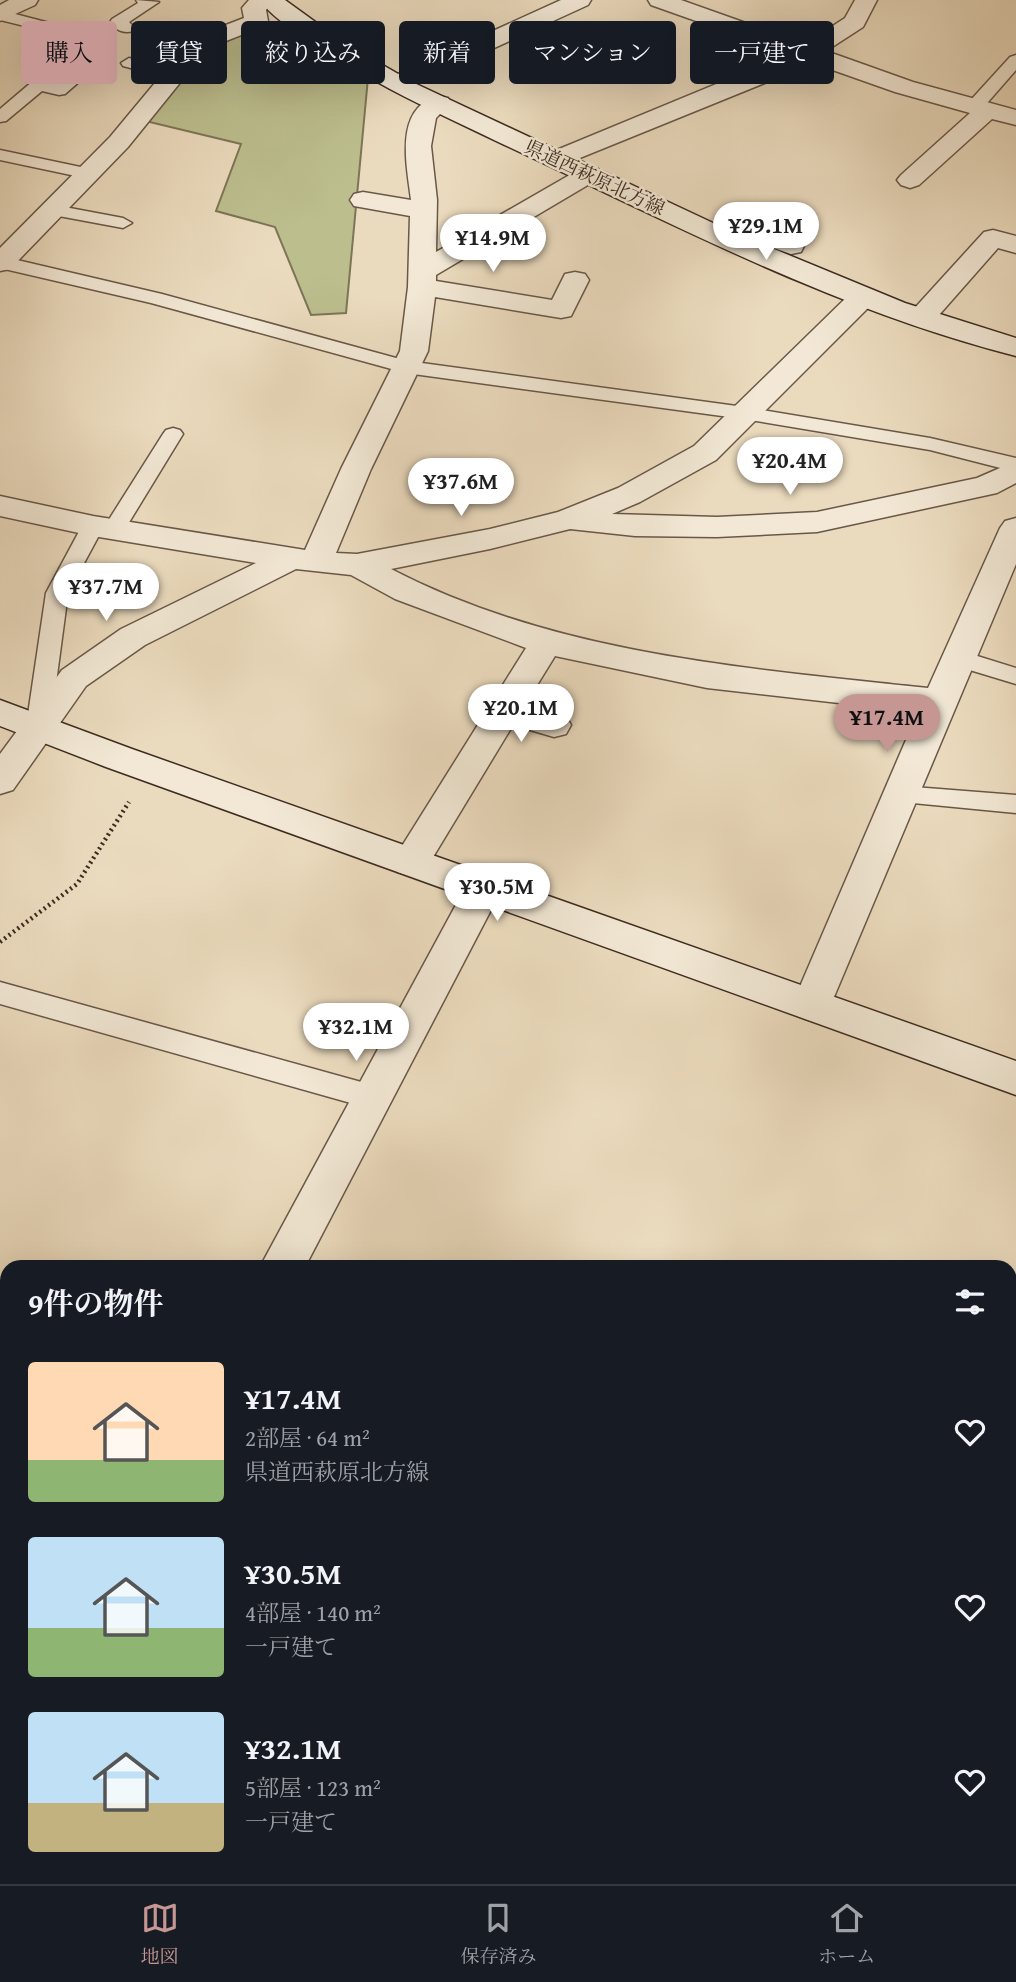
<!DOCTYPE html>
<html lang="ja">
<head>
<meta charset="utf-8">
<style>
	body { margin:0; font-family:"Gentium Book Plus","Noto Serif JP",serif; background:#242831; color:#f1f3f6; height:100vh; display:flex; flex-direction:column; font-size:26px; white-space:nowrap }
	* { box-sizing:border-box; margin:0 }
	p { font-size:23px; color:#9ea1a6 }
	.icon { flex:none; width:38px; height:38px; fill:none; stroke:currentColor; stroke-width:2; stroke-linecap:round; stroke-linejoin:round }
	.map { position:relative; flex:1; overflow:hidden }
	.drawer { position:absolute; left:0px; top:1260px; width:1017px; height:625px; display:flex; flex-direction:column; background:#171b24; border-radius:21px 21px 0 0; box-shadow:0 7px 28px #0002 }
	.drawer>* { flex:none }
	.hud { position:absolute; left:21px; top:21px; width:975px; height:63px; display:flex; gap:14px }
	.price { position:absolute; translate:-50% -60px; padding:0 16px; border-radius:24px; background:#fff; color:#222; font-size:23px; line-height:46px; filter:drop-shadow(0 2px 4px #0008) }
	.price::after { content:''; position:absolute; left:50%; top:42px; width:21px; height:16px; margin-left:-10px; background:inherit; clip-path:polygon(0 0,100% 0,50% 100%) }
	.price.active { background:#c59692; color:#111 }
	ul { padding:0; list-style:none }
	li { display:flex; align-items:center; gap:21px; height:175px; padding:0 28px }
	li span { display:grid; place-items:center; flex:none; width:196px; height:140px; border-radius:7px; color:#555 }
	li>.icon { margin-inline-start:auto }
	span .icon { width:84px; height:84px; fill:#fffc; stroke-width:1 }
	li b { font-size:30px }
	h2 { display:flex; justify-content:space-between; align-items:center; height:84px; padding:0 28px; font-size:30px }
	.chip { padding:0 24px; border-radius:7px; background:#171b24; box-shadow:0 7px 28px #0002; font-size:24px; line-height:63px }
	.chip.active { background:#c59692; color:#111 }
	.menu { display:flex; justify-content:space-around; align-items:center; height:98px; border-top:2px solid #363941; background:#171b24; font-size:19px; color:#9ea1a6 }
	.menu a { display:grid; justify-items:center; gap:4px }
	.menu .active { color:#c59692 }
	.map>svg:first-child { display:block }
	.green { fill:#bcbe8e; stroke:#7d7557; stroke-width:2 }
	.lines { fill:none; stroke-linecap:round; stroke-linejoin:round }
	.lane-casing { stroke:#695848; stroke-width:3 }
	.street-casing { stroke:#695848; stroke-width:3 }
	.secondary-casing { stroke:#3e2c20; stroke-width:3 }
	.primary-casing { stroke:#3e2c20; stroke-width:3 }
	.path-far1 { stroke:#3e2c20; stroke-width:4.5; stroke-dasharray:2 3.5; stroke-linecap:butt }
	.path { stroke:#3e2c20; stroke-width:5; stroke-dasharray:2 4.5; stroke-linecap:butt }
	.lane { fill:#f2e8d5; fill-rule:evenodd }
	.street { fill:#f2e8d5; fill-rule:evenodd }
	.secondary { fill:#f2e8d5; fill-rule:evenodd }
	.primary { fill:#e6be7f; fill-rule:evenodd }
	.labels { text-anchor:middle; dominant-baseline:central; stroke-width:5; stroke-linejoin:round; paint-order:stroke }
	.far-street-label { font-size:19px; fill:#3e2c20; stroke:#f2e8d5 }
</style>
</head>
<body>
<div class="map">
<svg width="1016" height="1884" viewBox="0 0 1016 1884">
	<rect width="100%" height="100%" fill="#ebdbbe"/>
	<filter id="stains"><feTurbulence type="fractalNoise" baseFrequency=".00286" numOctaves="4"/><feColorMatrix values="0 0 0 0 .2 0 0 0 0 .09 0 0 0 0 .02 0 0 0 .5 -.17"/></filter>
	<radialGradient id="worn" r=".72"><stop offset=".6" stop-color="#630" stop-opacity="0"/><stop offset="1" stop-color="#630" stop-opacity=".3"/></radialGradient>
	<polygon class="green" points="307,28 369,67 346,313 311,315 275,227 216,211 241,144 137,119 213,38"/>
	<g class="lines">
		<defs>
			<g id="lane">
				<path d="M136 0 159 2 129 22 135 28 133 31C124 34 115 30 110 22L112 19 138 3Z"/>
				<polygon points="0,10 57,25 59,28 48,42 102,57 104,60 65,94 59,95 42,91 6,121 0,122 0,109 33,81 39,80 56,84 84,62 31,47 29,44 41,30 0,20"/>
				<polygon points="1016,55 1016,70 981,110 969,110 967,106 969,102 1010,57"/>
				<polygon points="129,58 178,71 180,74 172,79 123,66 121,63"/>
				<polygon points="0,150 90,169 99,174 90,179 0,160"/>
				<polygon points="54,205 123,218 132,223 123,228 48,214 45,210"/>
				<polygon points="0,256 162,294 407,361 744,407 930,438 1016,458 1016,472 930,450 744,419 406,373 151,303 0,268"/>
				<polygon points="173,428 180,430 183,434 125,529 122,534 106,534 103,529 163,434 166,430"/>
				<polygon points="93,519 101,521 104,526 68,593 50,728 46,734 38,737 30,734 26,728 46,593 82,526 85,521"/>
				<polygon points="958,650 1016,668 1016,684 950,664 946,658 950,652"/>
				<polygon points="901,786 1016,795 1016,813 892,801 889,795 892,789"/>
				<polygon points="0,982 372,1085 382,1089 386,1097 382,1105 372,1109 0,1004"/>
			</g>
			<g id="street">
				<polygon points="9,0 38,0 35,5 0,21 0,5"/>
				<polygon points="249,0 274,0 266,10 268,21 264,26 221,43 200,58 128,147 10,269 0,271 0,248 110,137 184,48 205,33 244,18 242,8"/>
				<polygon points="561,0 591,0 588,5 407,88 398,90 389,88 386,83 389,78"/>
				<polygon points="648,0 681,0 805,44 845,18 855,0 877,0 863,27 826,51 913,82 1016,110 1016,125 992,119 919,185 910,188 901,185 897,180 901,175 970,113 895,92 810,62 797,70 565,164 556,167 547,164 543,159 547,154 789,54 651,5"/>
				<path d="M439 96 448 98 451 103 436 118 431 146 437 200 436 252 580 169 589 166 598 169 602 174 598 179 436 275V281L552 300 565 274 575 272 585 274 589 280 571 316 561 318 435 297 428 351 371 469 336 553 357 554 490 529 558 512 618 488 694 446 852 292 862 290 872 292 876 298 872 304 716 460 640 502 612 514 717 517 817 512 977 478 1016 461V483L997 493 817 532 717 537 635 536 570 529 490 549 391 569C557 655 745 668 928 688L1000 528 1005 521 1016 518V564L826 1016 812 1021 798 1016 792 1005 918 712 707 688 555 656 526 703 566 716 571 725 566 734 554 737 513 725 424 872 411 876 398 872 392 862 526 648 395 599 351 575 296 569 145 645 86 686 13 790 0 794V754L62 670 121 629 256 563 93 536 0 516V496L93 516 305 550 341 469 400 351 408 287 410 216 354 206 350 200 354 194 363 192 411 200C407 166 393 107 439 96Z"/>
				<polygon points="761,226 801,240 804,246 801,252 791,254 762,244 740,252 730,250 727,244 730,238"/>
				<polygon points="993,230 1016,236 1016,253 998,248 932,323 922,325 912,323 908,317 912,311 984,232"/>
				<polygon points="484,873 497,877 503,887 305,1267 260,1267 471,877"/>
				<polygon points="1016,1439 1016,1489 1010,1492 1010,1442"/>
				<polygon points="7,1761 7,1823 0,1826 0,1764"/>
				<polygon points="586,1878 643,1878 641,1884 583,1884"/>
			</g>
			<g id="secondary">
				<path d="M260 0H285L343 42 412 82 728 230 905 303 1016 338V356C838 311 673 224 509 147 438 113 368 82 304 37 289 27 270 15 260 0Z"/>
				<polygon points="0,700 132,749 1016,1061 1016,1095 106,767 0,726"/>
			</g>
			<polygon id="primary" points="1016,1817 1016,1875 1012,1877 1010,1884 952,1884 955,1878 1010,1878 1010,1820"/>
		</defs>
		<use href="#lane" class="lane-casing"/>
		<use href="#street" class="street-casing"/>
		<use href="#secondary" class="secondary-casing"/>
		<use href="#primary" class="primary-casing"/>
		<polyline class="path-far1" points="0,942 77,884 129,802"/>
		<polyline class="path" points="698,1878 703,1884"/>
		<use href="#lane" class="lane"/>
		<use href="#street" class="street"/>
		<use href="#secondary" class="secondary"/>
		<use href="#primary" class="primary"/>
	</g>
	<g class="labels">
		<g class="far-street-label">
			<text transform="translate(595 177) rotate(25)">県道西萩原北方線</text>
		</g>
	</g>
	<rect width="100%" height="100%" filter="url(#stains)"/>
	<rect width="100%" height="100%" fill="url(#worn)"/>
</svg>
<b class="price" style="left:766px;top:262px">¥29.1M</b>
<b class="price" style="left:493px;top:274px">¥14.9M</b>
<b class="price" style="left:790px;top:497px">¥20.4M</b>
<b class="price" style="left:461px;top:518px">¥37.6M</b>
<b class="price" style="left:106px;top:623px">¥37.7M</b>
<b class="price" style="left:521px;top:744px">¥20.1M</b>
<b class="price active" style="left:887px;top:754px">¥17.4M</b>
<b class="price" style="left:497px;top:923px">¥30.5M</b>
<b class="price" style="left:356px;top:1063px">¥32.1M</b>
<div class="hud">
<a class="chip active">購入</a>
<a class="chip">賃貸</a>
<a class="chip">絞り込み</a>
<a class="chip">新着</a>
<a class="chip">マンション</a>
<a class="chip">一戸建て</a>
</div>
<section class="drawer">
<h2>9件の物件<svg class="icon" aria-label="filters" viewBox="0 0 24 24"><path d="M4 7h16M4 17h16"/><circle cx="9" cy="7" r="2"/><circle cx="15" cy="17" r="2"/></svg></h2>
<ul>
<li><span style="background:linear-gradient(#ffd9b3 70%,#8fb573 0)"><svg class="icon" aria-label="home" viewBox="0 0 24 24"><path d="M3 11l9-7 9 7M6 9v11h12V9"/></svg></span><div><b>¥17.4M</b><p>2部屋 · 64 m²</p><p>県道西萩原北方線</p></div><svg class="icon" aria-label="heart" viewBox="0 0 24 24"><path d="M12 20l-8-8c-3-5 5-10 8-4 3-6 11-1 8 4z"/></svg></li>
<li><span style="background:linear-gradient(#bfe0f5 65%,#8fb573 0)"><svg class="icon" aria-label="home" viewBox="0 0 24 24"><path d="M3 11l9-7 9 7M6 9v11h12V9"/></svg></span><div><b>¥30.5M</b><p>4部屋 · 140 m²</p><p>一戸建て</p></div><svg class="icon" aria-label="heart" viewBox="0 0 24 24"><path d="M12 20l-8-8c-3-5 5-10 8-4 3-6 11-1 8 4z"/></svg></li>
<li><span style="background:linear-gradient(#bfe0f5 65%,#c2b280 0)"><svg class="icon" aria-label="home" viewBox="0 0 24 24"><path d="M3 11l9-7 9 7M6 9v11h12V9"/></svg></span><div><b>¥32.1M</b><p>5部屋 · 123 m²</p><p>一戸建て</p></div><svg class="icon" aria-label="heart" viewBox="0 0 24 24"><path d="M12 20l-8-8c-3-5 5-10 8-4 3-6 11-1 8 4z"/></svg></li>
</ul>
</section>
</div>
<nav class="menu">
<a class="active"><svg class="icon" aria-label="map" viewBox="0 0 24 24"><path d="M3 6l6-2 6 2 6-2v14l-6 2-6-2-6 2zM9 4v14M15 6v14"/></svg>地図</a>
<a><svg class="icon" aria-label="saved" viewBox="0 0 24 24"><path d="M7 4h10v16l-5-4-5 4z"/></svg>保存済み</a>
<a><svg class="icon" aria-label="home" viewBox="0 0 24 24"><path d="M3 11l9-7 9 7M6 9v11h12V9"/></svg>ホーム</a>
</nav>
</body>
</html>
